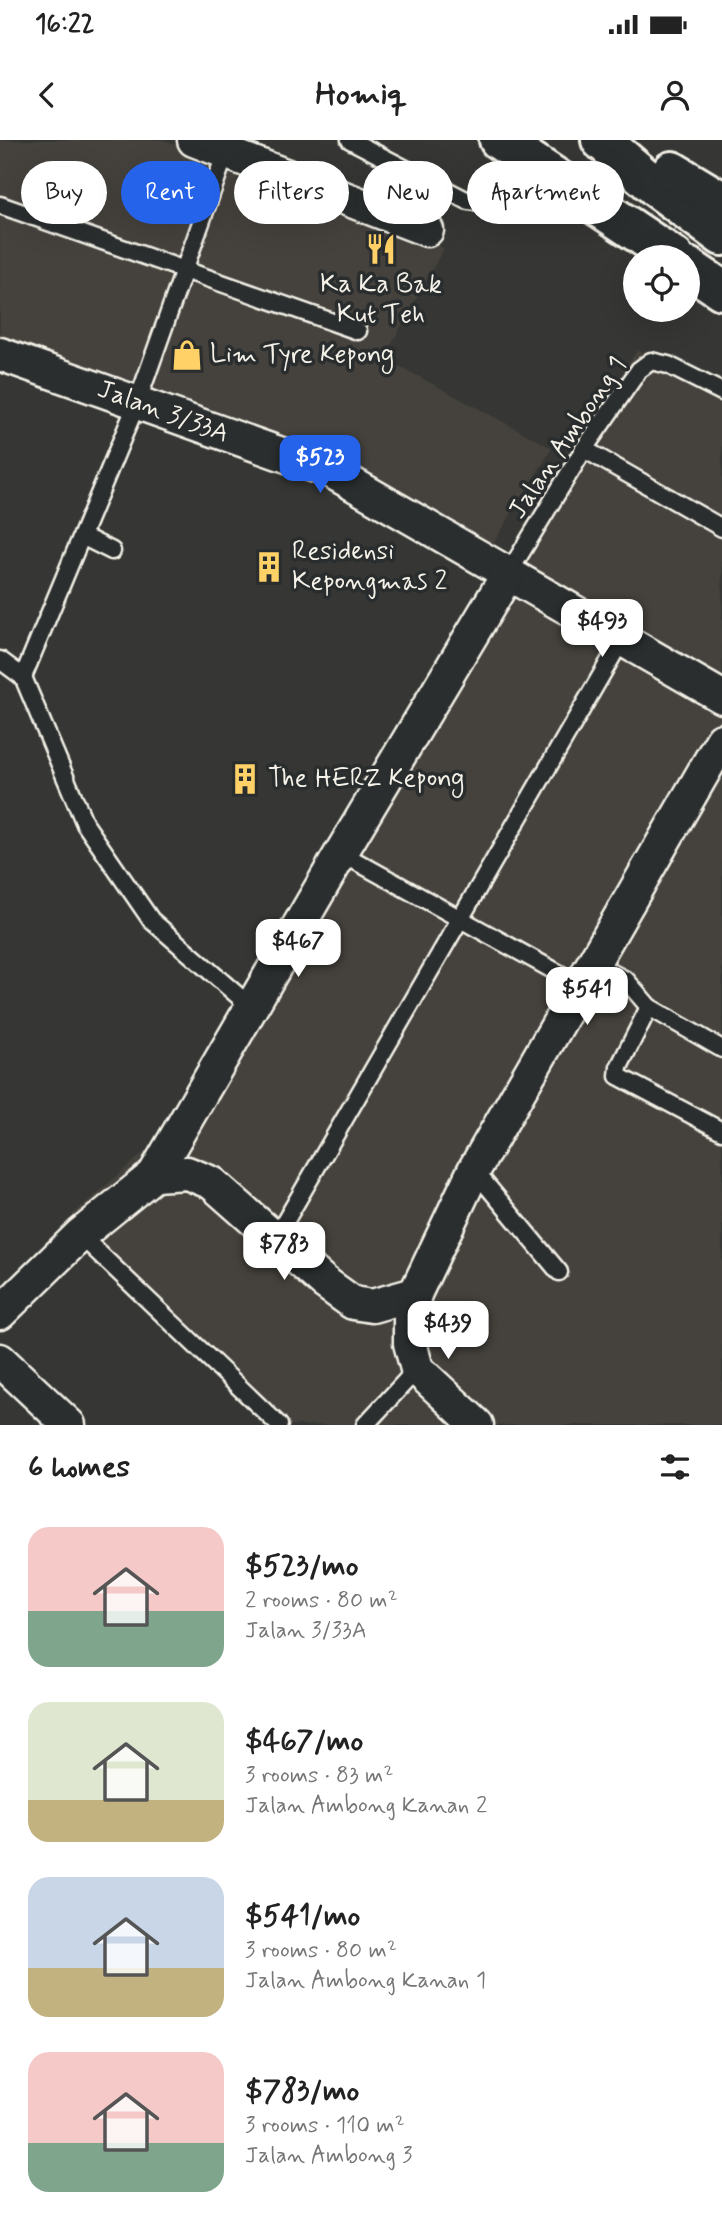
<!DOCTYPE html>
<html lang="en">
<head>
<meta charset="utf-8">
<style>
	body { margin:0; font-family:Mynerve,sans-serif; background:#f6f6f6; color:#222; height:100vh; display:flex; flex-direction:column; font-size:26px; white-space:nowrap }
	* { box-sizing:border-box; margin:0 }
	p { font-size:23px; color:#767676 }
	.icon { flex:none; width:38px; height:38px; fill:none; stroke:currentColor; stroke-width:2; stroke-linecap:round; stroke-linejoin:round }
	.map { position:relative; height:1285px; overflow:hidden }
	.drawer { display:flex; flex-direction:column; background:#fff; flex:1 }
	.drawer>* { flex:none }
	.guide { position:absolute; left:21px; top:21px; width:681px; height:63px; display:flex; gap:14px }
	.fabs { position:absolute; left:623px; top:105px; display:grid; gap:14px }
	.fabs a { display:grid; place-items:center; width:77px; height:77px; border-radius:50%; background:#fff; box-shadow:0 7px 28px #0002; font-size:35px }
	.price { position:absolute; translate:-50% -60px; padding:0 16px; border-radius:14px; background:#fff; color:#222; font-size:23px; line-height:46px; filter:drop-shadow(0 2px 4px #0008) }
	.price::after { content:''; position:absolute; left:50%; top:42px; width:21px; height:16px; margin-left:-10px; background:inherit; clip-path:polygon(0 0,100% 0,50% 100%) }
	.price.active { background:#2563eb; color:#fff }
	ul { padding:0; list-style:none }
	li { display:flex; align-items:center; gap:21px; height:175px; padding:0 28px }
	li span { display:grid; place-items:center; flex:none; width:196px; height:140px; border-radius:21px; color:#555 }
	li>.icon { margin-inline-start:auto }
	span .icon { width:84px; height:84px; fill:#fffc; stroke-width:1 }
	li b { font-size:30px }
	h2 { display:flex; justify-content:space-between; align-items:center; height:84px; padding:0 28px; font-size:30px }
	.pill { padding:0 24px; border-radius:32px; background:#fff; box-shadow:0 7px 28px #0002; font-size:24px; line-height:63px }
	.pill.active { background:#2563eb; color:#fff }
	.status { display:flex; justify-content:space-between; align-items:center; height:49px; padding:0 35px; background:#fff; direction:ltr }
	.status svg { height:19px; fill:currentColor }
	header { display:flex; justify-content:space-between; align-items:center; height:91px; padding:0 28px; background:#fff; font-size:32px; font-weight:800 }
	.map>svg:first-child { display:block }
	.built { fill:#44423c }
	.lines { fill:none; stroke-linecap:round; stroke-linejoin:round }
	.lane-casing { stroke:#f4f1e8; stroke-width:21 }
	.street-casing { stroke:#f4f1e8; stroke-width:37 }
	.primary-casing { stroke:#f4f1e8; stroke-width:44 }
	.lane { stroke:#2a2d2e; stroke-width:16 }
	.street { stroke:#2a2d2e; stroke-width:32 }
	.primary { stroke:#2a2d2e; stroke-width:38 }
	.labels { text-anchor:middle; dominant-baseline:central; stroke-width:7; stroke-linejoin:round; paint-order:stroke }
	.poi-label { font-size:26px; fill:#f4f1e8; stroke:#2a2d2e; text-anchor:start }
	.street-label { font-size:26px; fill:#f4f1e8; stroke:#2a2d2e }
</style>
</head>
<body>
<div class="status"><b>16:22</b><svg viewBox="0 0 49 12"><path d="M0 12V9h3v3zM5 12V6h3v6zM10 12V3h3v9zM15 12V0h3v12zM26 1h20v11H26zM47 4h2v5h-2z"/></svg></div>
<header><svg class="icon" aria-label="back" viewBox="0 0 24 24"><path d="M15 5l-7 7 7 7"/></svg>Homiq<svg class="icon" aria-label="person" viewBox="0 0 24 24"><circle cx="12" cy="8" r="4"/><path d="M4 21q1-7 8-7t8 7"/></svg></header>
<div class="map">
<svg width="722" height="1285" viewBox="0 0 722 1285">
	<rect width="100%" height="100%" fill="#363734"/>
	<filter id="ink" filterUnits="userSpaceOnUse"><feTurbulence type="fractalNoise" baseFrequency=".0143" numOctaves="2"/><feDisplacementMap in="SourceGraphic" scale="14" xChannelSelector="R" yChannelSelector="G"/><feConvolveMatrix kernelMatrix="1 2 1 2 8 2 1 2 1" color-interpolation-filters="sRGB"/></filter>
	<g filter="url(#ink)">
		<g class="built">
			<polygon points="0,0 164,0 444,108 384,218 552,308 488,412 0,204"/>
			<polygon points="637,210 722,260 722,1285 274,1285 72,1075 148,1009"/>
		</g>
		<g class="lines">
			<defs>
				<g id="lane">
					<path d="M350 0 468 61C505 68 511 47 531 20"/>
					<polyline points="0,65 358,191"/>
					<polyline points="584,309 722,388"/>
					<polyline points="82,396 112,411"/>
					<polyline points="508,434 584,309 639,230 651,221 668,225 722,252"/>
					<polyline points="0,520 23,537"/>
					<polyline points="23,537 137,263 226,12"/>
					<polyline points="23,537 85,684 151,780 251,867"/>
					<polyline points="341,713 580,845"/>
					<polyline points="593,823 626,840 649,867 722,909"/>
					<polyline points="649,867 619,927 618,936 722,991"/>
					<polyline points="474,1030 559,1132"/>
					<polyline points="80,1095 279,1285"/>
					<polyline points="275,1099 621,501"/>
					<polyline points="365,1285 417,1229"/>
				</g>
				<g id="street">
					<polyline points="194,0 427,90"/>
					<polyline points="0,214 332,332 722,557"/>
					<polyline points="154,1035 187,1033 212,1043 324,1142 353,1163 372,1166 415,1154"/>
					<polyline points="0,1173 80,1095 154,1035 341,713 508,434"/>
					<polyline points="0,1220 69,1285"/>
					<polyline points="477,1285 417,1229 410,1203 410,1177 415,1154 474,1030 722,600"/>
				</g>
				<g id="primary">
					<polyline points="499,0 674,117"/>
					<polyline points="601,0 657,48 722,96"/>
					<polyline points="672,31 722,61"/>
					<polyline points="688,127 722,150"/>
				</g>
			</defs>
			<use href="#lane" class="lane-casing"/>
			<use href="#street" class="street-casing"/>
			<use href="#primary" class="primary-casing"/>
			<use href="#lane" class="lane"/>
			<use href="#street" class="street"/>
			<use href="#primary" class="primary"/>
		</g>
	</g>
	<defs>
		<symbol id="restaurant-bare" viewBox="-9 -9 18 18"><path d="M-5-6h1v4h1v-4h1v4h1v-4h1v5L-1.5 .5V6h-2V.5L-5-1ZM5-6V6H3V1.5H1.5Q1.5-4 5-6Z" fill="#ffd166" stroke="#2a2d2e" stroke-width="2.5" paint-order="stroke"/></symbol>
		<symbol id="shop-bare" viewBox="-9 -9 18 18"><path d="M-5-2.5h2.3a2.7 3.5 0 0 1 5.4 0H5L5.5 6h-11ZM-1.5-2.5h3a1.5 2.3 0 0 0-3 0Z" fill="#ffd166" stroke="#2a2d2e" stroke-width="2.5" paint-order="stroke"/></symbol>
		<symbol id="building-bare" viewBox="-9 -9 18 18"><path d="M-4-6H4V6H1V3H-1V6H-4ZM-2.5-4.3h1.7v1.8h-1.7ZM.8-4.3h1.7v1.8H.8ZM-2.5-1h1.7V.8h-1.7ZM.8-1h1.7V.8H.8Z" fill="#ffd166" stroke="#2a2d2e" stroke-width="2.5" paint-order="stroke"/></symbol>
	</defs>
	<g fill-rule="evenodd">
		<use href="#restaurant-bare" x="359" y="87" width="44" height="44"/>
		<use href="#shop-bare" x="165" y="193" width="44" height="44"/>
		<use href="#building-bare" x="247" y="405" width="44" height="44"/>
		<use href="#building-bare" x="223" y="617" width="44" height="44"/>
	</g>
	<g class="labels">
		<g class="poi-label">
			<text x="381" y="145" text-anchor="middle">Ka Ka Bak<tspan x="381" dy="30">Kut Teh</tspan></text>
			<text x="210" y="215">Lim Tyre Kepong</text>
			<text x="292" y="412">Residensi<tspan x="292" dy="30">Kepongmas 2</tspan></text>
			<text x="268" y="639">The HERZ Kepong</text>
		</g>
		<g class="street-label">
			<text transform="translate(163 272) rotate(20)">Jalan 3/33A</text>
			<text transform="translate(568 298) rotate(-56)">Jalan Ambong 1</text>
		</g>
	</g>
</svg>
<div class="fabs">
<a><svg class="icon" aria-label="locate" viewBox="0 0 24 24"><circle cx="12" cy="12" r="6"/><path d="M12 2v4M12 18v4M2 12h4M18 12h4"/></svg></a>
</div>
<b class="price active" style="left:320px;top:355px">$523</b>
<b class="price" style="left:602px;top:519px">$493</b>
<b class="price" style="left:298px;top:839px">$467</b>
<b class="price" style="left:587px;top:887px">$541</b>
<b class="price" style="left:284px;top:1142px">$783</b>
<b class="price" style="left:448px;top:1221px">$439</b>
<div class="guide">
<a class="pill">Buy</a>
<a class="pill active">Rent</a>
<a class="pill">Filters</a>
<a class="pill">New</a>
<a class="pill">Apartment</a>
</div>
</div>
<section class="drawer">
<h2>6 homes<svg class="icon" aria-label="filters" viewBox="0 0 24 24"><path d="M4 7h16M4 17h16"/><circle cx="9" cy="7" r="2"/><circle cx="15" cy="17" r="2"/></svg></h2>
<ul>
<li><span style="background:linear-gradient(#f6c9c9 60%,#7fa58c 0)"><svg class="icon" aria-label="home" viewBox="0 0 24 24"><path d="M3 11l9-7 9 7M6 9v11h12V9"/></svg></span><div><b>$523/mo</b><p>2 rooms · 80 m²</p><p>Jalan 3/33A</p></div></li>
<li><span style="background:linear-gradient(#dfe7d0 70%,#c2b280 0)"><svg class="icon" aria-label="home" viewBox="0 0 24 24"><path d="M3 11l9-7 9 7M6 9v11h12V9"/></svg></span><div><b>$467/mo</b><p>3 rooms · 83 m²</p><p>Jalan Ambong Kanan 2</p></div></li>
<li><span style="background:linear-gradient(#c9d6e8 65%,#c2b280 0)"><svg class="icon" aria-label="home" viewBox="0 0 24 24"><path d="M3 11l9-7 9 7M6 9v11h12V9"/></svg></span><div><b>$541/mo</b><p>3 rooms · 80 m²</p><p>Jalan Ambong Kanan 1</p></div></li>
<li><span style="background:linear-gradient(#f6c9c9 65%,#7fa58c 0)"><svg class="icon" aria-label="home" viewBox="0 0 24 24"><path d="M3 11l9-7 9 7M6 9v11h12V9"/></svg></span><div><b>$783/mo</b><p>3 rooms · 110 m²</p><p>Jalan Ambong 3</p></div></li>
</ul>
</section>
</body>
</html>
